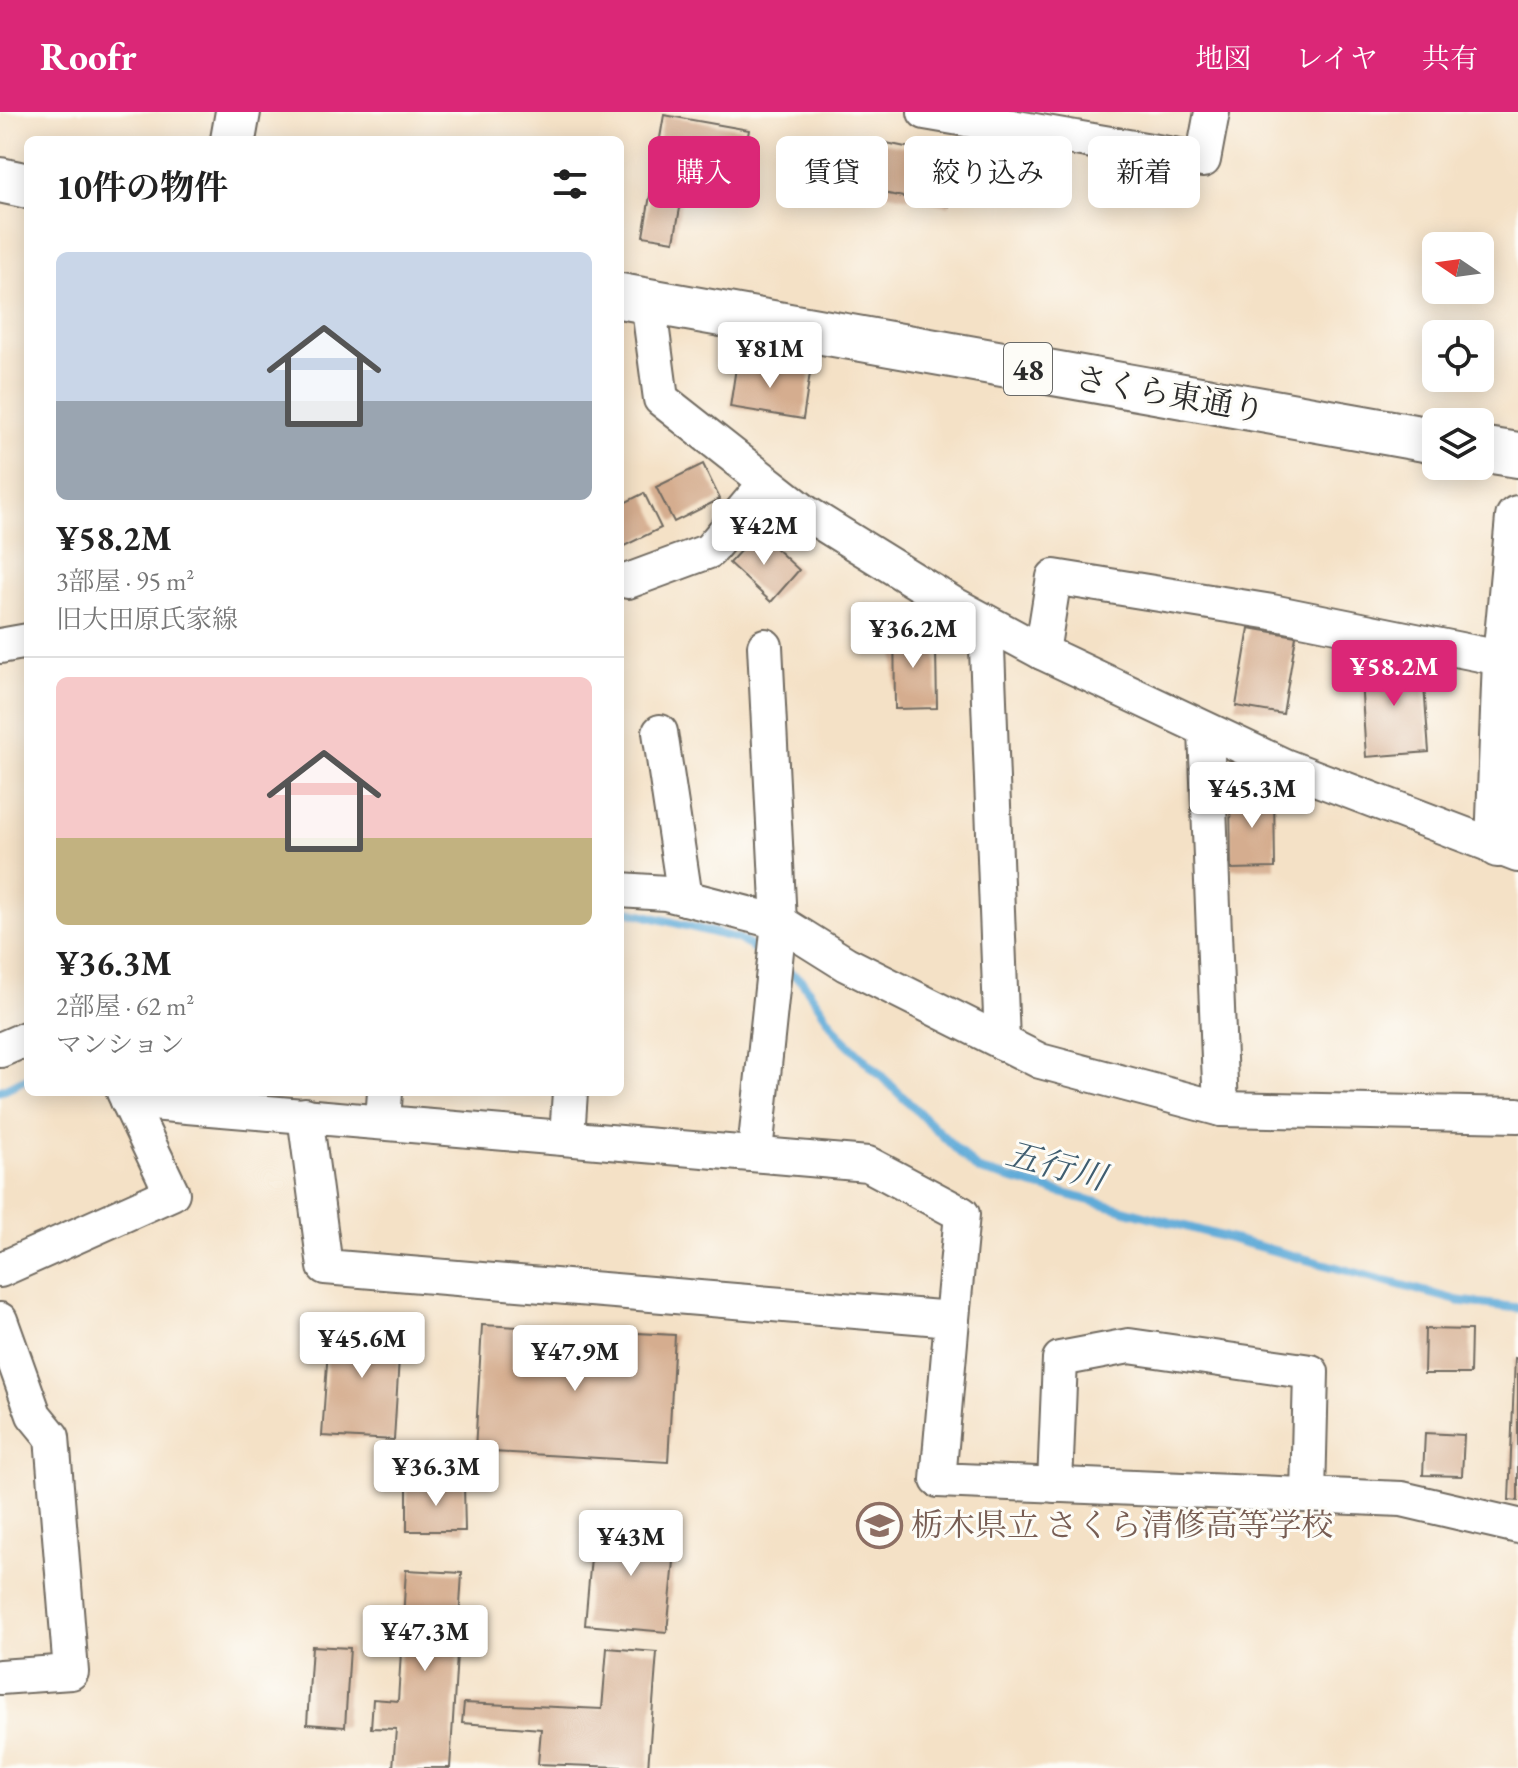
<!DOCTYPE html>
<html lang="ja">
<head>
<meta charset="utf-8">
<style>
	body { margin:0; font-family:"EB Garamond","Noto Serif JP",serif; background:#f6f6f6; color:#222; height:100vh; display:flex; flex-direction:column; font-size:30px; white-space:nowrap }
	* { box-sizing:border-box; margin:0 }
	p { font-size:26px; color:#767676 }
	.icon { flex:none; width:44px; height:44px; fill:none; stroke:currentColor; stroke-width:2; stroke-linecap:round; stroke-linejoin:round }
	.map { position:relative; flex:1; overflow:hidden }
	.sheet { position:absolute; left:24px; top:24px; width:600px; height:960px; display:flex; flex-direction:column; background:#fff; border-radius:12px; box-shadow:0 4px 20px #0003 }
	.sheet>* { flex:none }
	.top-card { position:absolute; left:648px; top:24px; width:750px; height:72px; display:flex; gap:16px }
	.needle { width:52px; rotate:283deg }
	.tools { position:absolute; left:1422px; top:120px; display:grid; gap:16px }
	.tools a { display:grid; place-items:center; width:72px; height:72px; border-radius:12px; background:#fff; box-shadow:0 4px 20px #0003; font-size:40px }
	.price { position:absolute; translate:-50% -68px; padding:0 18px; border-radius:8px; background:#fff; color:#222; font-size:26px; line-height:52px; filter:drop-shadow(0 2px 4px #0008) }
	.price::after { content:''; position:absolute; left:50%; top:48px; width:24px; height:18px; margin-left:-12px; background:inherit; clip-path:polygon(0 0,100% 0,50% 100%) }
	.price.on { background:#db2777; color:#fff }
	ul { padding:0; list-style:none }
	li { display:grid; align-content:center; gap:16px; height:424px; padding:0 32px }
	li+li { border-top:2px solid #e0e0e0 }
	li span { display:grid; place-items:center; height:248px; border-radius:12px; color:#555 }
	li>.icon { margin-inline-start:auto }
	span .icon { width:144px; height:144px; fill:#fffc; stroke-width:1 }
	li b { font-size:34px }
	h2 { display:flex; justify-content:space-between; align-items:center; height:96px; padding:0 32px; font-size:34px }
	.chip { padding:0 28px; border-radius:12px; background:#fff; box-shadow:0 4px 20px #0003; font-size:28px; line-height:72px }
	.chip.on { background:#db2777; color:#fff }
	header { display:flex; align-items:center; gap:48px; box-sizing:border-box; height:112px; padding:0 40px; background:#db2777; color:#fff }
	header strong { font-size:38px }
	nav { display:flex; gap:44px; margin-inline-start:auto; font-size:28px }
	.map>svg:first-child { display:block }
	.lines { fill:none; stroke-linecap:round; stroke-linejoin:round }
	.stream { stroke:#60abd8; stroke-width:9 }
	.building { fill:#d5ad8f }
	.street-casing { stroke:#716b61; stroke-width:38 }
	.secondary-casing { stroke:#716b61; stroke-width:48 }
	.primary-casing { stroke:#716b61; stroke-width:48 }
	.street { stroke:#fff; stroke-width:34 }
	.secondary { stroke:#fff; stroke-width:44 }
	.primary { stroke:#fff; stroke-width:44 }
	.labels { text-anchor:middle; dominant-baseline:central; stroke-width:6; stroke-linejoin:round; paint-order:stroke }
	.shield { fill:#fdfcf7; stroke:#6a6a68; stroke-width:2 }
	.shield-label { font-size:30px; font-weight:bold; fill:#2b2b2b }
	.street-label { font-size:32px; fill:#2b2b2b; stroke:#fdfcf7 }
	.education-label { font-size:32px; fill:#785e54; stroke:#fdfcf7; text-anchor:start }
	.water-label { font-size:34px; font-style:italic; fill:#405e70; stroke:#fdfcf7 }
</style>
</head>
<body>
<header>
<strong>Roofr</strong>
<nav><a>地図</a><a>レイヤ</a><a>共有</a></nav>
</header>
<div class="map">
<svg width="1518" height="1656" viewBox="0 0 1518 1656">
	<rect width="100%" height="100%" fill="#fdfcf7"/>
	<filter id="ink" filterUnits="userSpaceOnUse"><feTurbulence type="fractalNoise" baseFrequency=".0125" numOctaves="2"/><feDisplacementMap in="SourceGraphic" scale="16" xChannelSelector="R" yChannelSelector="G"/><feConvolveMatrix kernelMatrix="1 2 1 2 8 2 1 2 1" color-interpolation-filters="sRGB"/></filter>
	<filter id="wash" filterUnits="userSpaceOnUse"><feTurbulence type="fractalNoise" baseFrequency=".006" numOctaves="4" result="noise"/><feDisplacementMap in="SourceGraphic" scale="32" xChannelSelector="R" yChannelSelector="G"/><feGaussianBlur stdDeviation="1.8" result="paint"/><feColorMatrix in="noise" values="0 0 0 0 0 0 0 0 0 0 0 0 0 0 0 0 0 1.4 0 .05"/><feComposite in="paint" operator="in"/></filter>
	<g filter="url(#wash)">
		<rect width="100%" height="100%" fill="#f4e1c6"/>
		<g class="lines">
			<g class="stream">
				<polyline points="620,797 739,827 767,845"/>
				<polyline points="783,856 802,869 840,924 978,1058 1459,1189 1518,1196"/>
				<polyline points="0,979 28,966"/>
			</g>
		</g>
		<g id="blocks">
			<g class="building">
				<polygon points="664,3 749,18 742,56 689,47 674,129 643,124"/>
				<polygon points="877,29 958,46 949,94 868,78"/>
				<polygon points="737,249 810,261 803,307 730,295"/>
				<polygon points="703,352 720,387 674,410 656,375"/>
				<polygon points="644,381 661,416 620,436 620,393"/>
				<polygon points="758,420 799,458 771,490 729,451"/>
				<polygon points="913,505 913,538 936,537 937,596 895,597 894,506"/>
				<polygon points="1249,516 1296,524 1283,602 1236,594"/>
				<polygon points="1422,547 1429,640 1366,645 1360,552"/>
				<polygon points="1274,680 1275,756 1231,757 1230,681"/>
				<polygon points="330,1208 401,1213 394,1328 322,1324"/>
				<polygon points="482,1213 675,1223 668,1350 475,1339"/>
				<polygon points="1425,1217 1471,1218 1470,1262 1424,1262"/>
				<polygon points="1515,1246 1518,1247 1518,1389 1509,1388"/>
				<polygon points="1425,1321 1464,1323 1462,1364 1423,1363"/>
				<polygon points="407,1373 464,1373 465,1419 407,1419"/>
				<polygon points="594,1411 677,1419 667,1520 585,1513"/>
				<polygon points="406,1458 462,1461 450,1656 393,1656 396,1617 371,1616 373,1587 398,1589"/>
				<polygon points="312,1534 350,1536 345,1615 307,1612"/>
				<polygon points="607,1536 657,1540 648,1656 538,1652 541,1617 462,1611 464,1591 602,1597"/>
			</g>
		</g>
	</g>
	<g filter="url(#ink)">
		<use href="#blocks" fill-opacity="0" stroke="#716b61" stroke-width="2"/>
		<g class="lines">
			<defs>
				<g id="street">
					<polyline points="925,0 1203,48 1212,0"/>
					<polyline points="648,189 661,287 806,401 951,491 1042,540 1284,654 1518,743"/>
					<polyline points="628,469 709,439 766,371"/>
					<polyline points="986,510 1002,930"/>
					<polyline points="0,534 28,529"/>
					<polyline points="1042,540 1054,465 1272,500 1505,547"/>
					<polyline points="1206,619 1221,997"/>
					<polyline points="660,620 685,786"/>
					<polyline points="620,778 666,781 779,810 846,852 1040,949 1221,997 1518,1003"/>
					<polyline points="0,938 28,926"/>
					<polyline points="128,989 868,1052 962,1102 952,1207"/>
					<polyline points="305,1003 325,1155 952,1207 938,1368 1402,1387 1518,1414"/>
					<polyline points="383,1009 385,980"/>
					<polyline points="567,1025 570,980"/>
					<polyline points="755,1040 779,810 765,534"/>
					<polyline points="0,1158 172,1081 124,980"/>
					<polyline points="0,1208 34,1303 52,1325 71,1560 0,1565"/>
					<polyline points="1055,1373 1060,1247 1129,1234 1311,1260 1308,1383"/>
				</g>
				<g id="secondary">
					<polyline points="233,28 238,0"/>
					<polyline points="1498,733 1505,547 1518,406"/>
				</g>
				<g id="primary">
					<polyline points="0,68 28,74"/>
					<polyline points="620,184 1436,329"/>
					<polyline points="1480,337 1518,343"/>
				</g>
			</defs>
			<use href="#street" class="street-casing"/>
			<use href="#secondary" class="secondary-casing"/>
			<use href="#primary" class="primary-casing"/>
			<use href="#street" class="street"/>
			<use href="#secondary" class="secondary"/>
			<use href="#primary" class="primary"/>
		</g>
	</g>
	<defs>
		<symbol id="school-ring" viewBox="-11 -11 22 22"><circle r="9.5" fill="#fdfcf7" stroke="#8d6e63" stroke-width="1.5"/><path d="M0-5L7-2L0 1L-7-2ZM-4 1L0 2.5L4 1V4Q0 6-4 4Z" fill="#8d6e63"/></symbol>
	</defs>
	<g fill-rule="evenodd">
		<use href="#school-ring" x="854" y="1388" width="51" height="51"/>
	</g>
	<g class="labels">
		<rect class="shield" x="1004" y="231" width="48" height="52" rx="6"/>
		<g class="shield-label">
			<text x="1028" y="257">48</text>
		</g>
		<g class="street-label">
			<text transform="translate(1170 282) rotate(10)">さくら東通り</text>
		</g>
		<g class="education-label">
			<text x="911" y="1413">栃木県立 さくら清修高等学校</text>
		</g>
		<g class="water-label">
			<text transform="translate(1056 1053) rotate(15)">五行川</text>
		</g>
	</g>
</svg>
<div class="tools">
<a><svg class="needle" viewBox="-14 -14 28 28"><path d="M0-13l5 13h-10z" fill="#e53935"/><path d="M0 13l5-13h-10z" fill="#767676"/></svg></a>
<a><svg class="icon" aria-label="locate" viewBox="0 0 24 24"><circle cx="12" cy="12" r="6"/><path d="M12 2v4M12 18v4M2 12h4M18 12h4"/></svg></a>
<a><svg class="icon" aria-label="layers" viewBox="0 0 24 24"><path d="M12 4l9 5-9 5-9-5zM3 14l9 5 9-5"/></svg></a>
</div>
<b class="price" style="left:770px;top:278px">¥81M</b>
<b class="price" style="left:764px;top:455px">¥42M</b>
<b class="price" style="left:913px;top:558px">¥36.2M</b>
<b class="price on" style="left:1394px;top:596px">¥58.2M</b>
<b class="price" style="left:1252px;top:718px">¥45.3M</b>
<b class="price" style="left:362px;top:1268px">¥45.6M</b>
<b class="price" style="left:575px;top:1281px">¥47.9M</b>
<b class="price" style="left:436px;top:1396px">¥36.3M</b>
<b class="price" style="left:631px;top:1466px">¥43M</b>
<b class="price" style="left:425px;top:1561px">¥47.3M</b>
<div class="top-card">
<a class="chip on">購入</a>
<a class="chip">賃貸</a>
<a class="chip">絞り込み</a>
<a class="chip">新着</a>
</div>
<section class="sheet">
<h2>10件の物件<svg class="icon" aria-label="filters" viewBox="0 0 24 24"><path d="M4 7h16M4 17h16"/><circle cx="9" cy="7" r="2"/><circle cx="15" cy="17" r="2"/></svg></h2>
<ul>
<li><span style="background:linear-gradient(#c9d6e8 60%,#9aa5b1 0)"><svg class="icon" aria-label="home" viewBox="0 0 24 24"><path d="M3 11l9-7 9 7M6 9v11h12V9"/></svg></span><div><b>¥58.2M</b><p>3部屋 · 95 m²</p><p>旧大田原氏家線</p></div></li>
<li><span style="background:linear-gradient(#f6c9c9 65%,#c2b280 0)"><svg class="icon" aria-label="home" viewBox="0 0 24 24"><path d="M3 11l9-7 9 7M6 9v11h12V9"/></svg></span><div><b>¥36.3M</b><p>2部屋 · 62 m²</p><p>マンション</p></div></li>
</ul>
</section>
</div>
</body>
</html>
